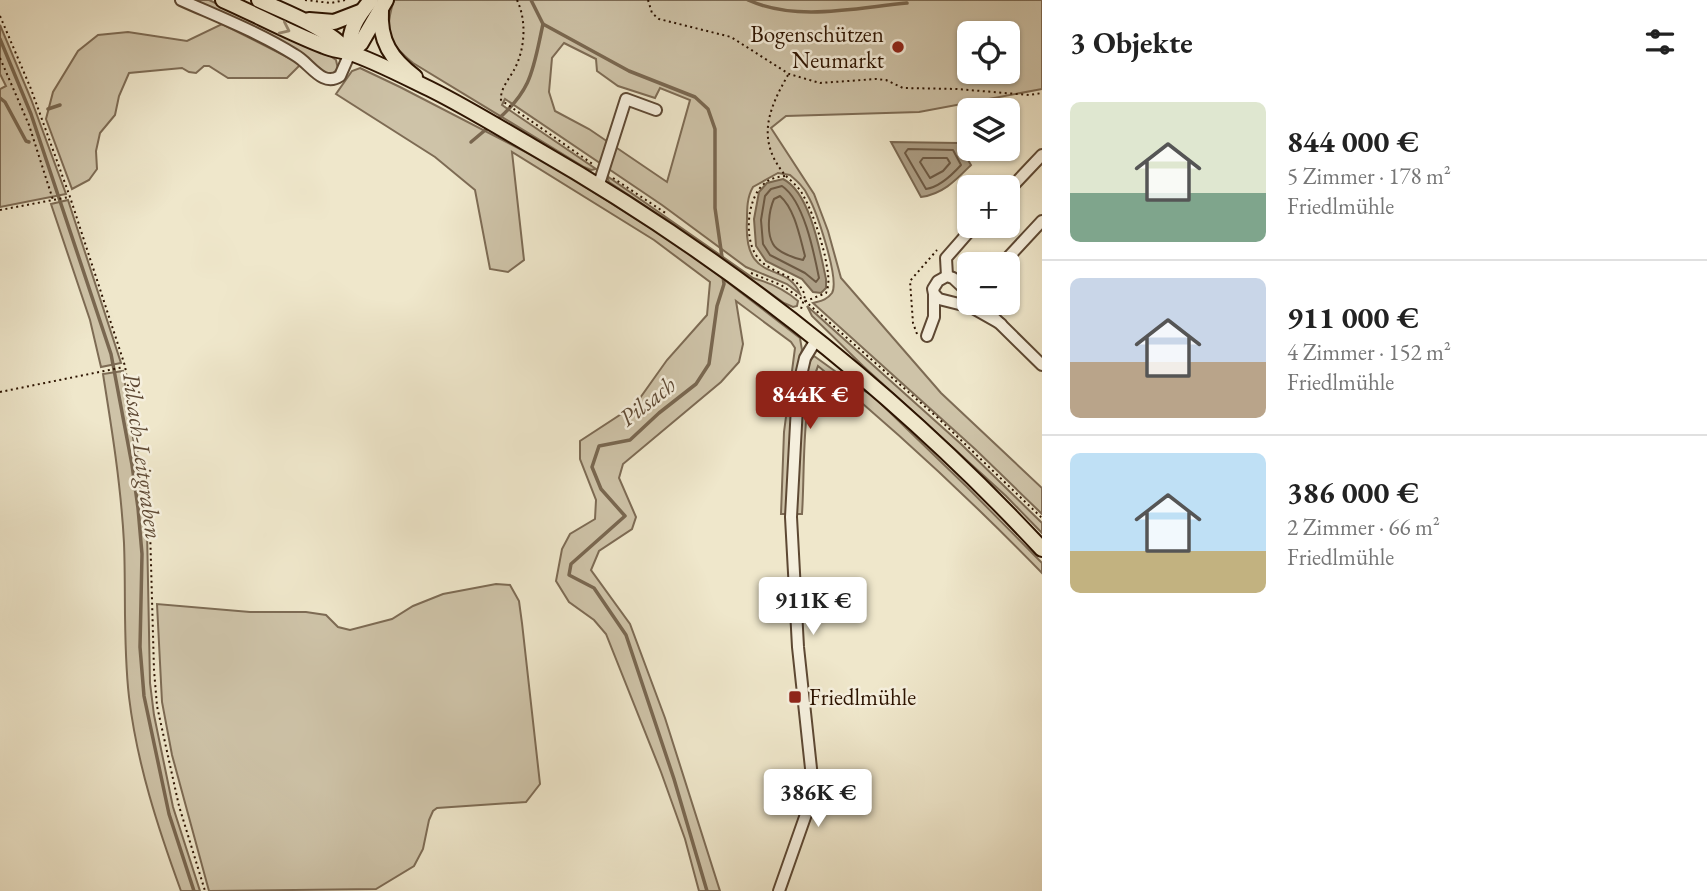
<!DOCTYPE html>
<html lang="de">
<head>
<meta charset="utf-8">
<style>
	body { margin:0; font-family:"EB Garamond",serif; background:#f6f6f6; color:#222; height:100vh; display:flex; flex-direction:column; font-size:26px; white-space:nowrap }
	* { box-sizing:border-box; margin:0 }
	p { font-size:23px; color:#767676 }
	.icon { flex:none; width:38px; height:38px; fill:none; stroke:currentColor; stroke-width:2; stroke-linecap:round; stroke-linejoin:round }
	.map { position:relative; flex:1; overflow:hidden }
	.side { display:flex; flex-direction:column; background:#fff; width:665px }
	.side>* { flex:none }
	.fabs { position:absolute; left:957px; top:21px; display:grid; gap:14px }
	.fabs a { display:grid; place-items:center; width:63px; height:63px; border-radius:10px; background:#fff; box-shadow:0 2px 5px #0004; font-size:35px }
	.price { position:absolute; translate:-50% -60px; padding:0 16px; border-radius:7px; background:#fff; color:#222; font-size:23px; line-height:46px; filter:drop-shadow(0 2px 4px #0008) }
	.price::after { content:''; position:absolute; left:50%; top:42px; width:21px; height:16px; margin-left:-10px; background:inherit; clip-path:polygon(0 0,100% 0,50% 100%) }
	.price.selected { background:#8f2418; color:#fff }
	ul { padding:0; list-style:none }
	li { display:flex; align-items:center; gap:21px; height:175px; padding:0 28px }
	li+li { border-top:2px solid #e0e0e0 }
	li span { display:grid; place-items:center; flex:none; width:196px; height:140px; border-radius:10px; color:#555 }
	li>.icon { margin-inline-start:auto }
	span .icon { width:84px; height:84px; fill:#fffc; stroke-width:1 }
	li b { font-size:30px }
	h2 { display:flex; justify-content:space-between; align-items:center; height:84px; padding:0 28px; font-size:30px }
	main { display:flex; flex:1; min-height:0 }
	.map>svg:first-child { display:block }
	.green { fill:#cec3a8; stroke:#7d6b54; stroke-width:2; fill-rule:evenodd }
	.water { fill:#ad9f86; stroke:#796750; stroke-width:2 }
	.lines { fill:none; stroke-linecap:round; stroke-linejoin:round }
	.shore { stroke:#6c5943; stroke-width:2 }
	.stream { stroke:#796750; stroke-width:3.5 }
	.minor-casing { stroke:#5d4833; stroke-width:14 }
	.major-casing { stroke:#2c1300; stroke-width:18 }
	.path { stroke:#2c1300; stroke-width:2; stroke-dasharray:2 3.5; stroke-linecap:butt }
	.minor { stroke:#f5efdd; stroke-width:10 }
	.major { stroke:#efe7cb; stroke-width:14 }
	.oneway { stroke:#978870 }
	.poi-dot { fill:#8f2418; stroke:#f5efdd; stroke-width:2.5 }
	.labels { text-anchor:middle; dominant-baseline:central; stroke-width:5; stroke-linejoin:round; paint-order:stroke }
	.poi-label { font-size:23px; fill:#2c1300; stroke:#f5efdd; text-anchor:end }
	.water-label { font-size:24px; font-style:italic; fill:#604b36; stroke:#f5efdd }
</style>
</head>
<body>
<main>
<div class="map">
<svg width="1042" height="891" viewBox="0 0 1042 891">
	<rect width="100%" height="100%" fill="#efe7cb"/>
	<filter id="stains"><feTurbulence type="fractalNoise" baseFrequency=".00286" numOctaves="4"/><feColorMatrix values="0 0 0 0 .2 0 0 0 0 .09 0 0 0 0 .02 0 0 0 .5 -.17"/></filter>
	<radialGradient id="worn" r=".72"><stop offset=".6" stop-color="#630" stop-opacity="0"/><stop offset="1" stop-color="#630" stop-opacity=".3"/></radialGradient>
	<g class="green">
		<polygon points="191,0 209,0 329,55 336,60 338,69 333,73 327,74 294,49"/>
		<path d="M394 0H1042V89L919 112 786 116 771 128 814 194 828 231 841 278 941 393 1042 488V514L975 449 813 303C820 301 827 300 832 293 840 279 816 210 808 196 804 187 797 181 790 175L778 173 753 187C747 197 747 209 747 220 743 286 787 260 800 294L787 284 746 267 662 205 505 99 502 105 596 169 591 170 584 167 413 63C387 42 384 31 394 0ZM970 33H1008V72H970ZM564 43 596 59 597 71 618 86 655 98 660 88 690 100 667 182 589 129 555 111 549 92 552 58Z"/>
		<polygon points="222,24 301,64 287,78 228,78 209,66 204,66 196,73 189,72 182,68 129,73 119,96 115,115 100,133 96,151 97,169 89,180 72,189 46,119 53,92 78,51 98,35 128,32 187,41"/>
		<polygon points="0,25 31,99 66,194 0,207 0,89 6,86 0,74"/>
		<polygon points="360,68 400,87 549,164 687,251 800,338 802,350 793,386 786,514 781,514 784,432 795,348 791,342 736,301 743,344 739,362 721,382 623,464 619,478 636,517 632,529 599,551 591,570 630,624 665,718 720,891 699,891 685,839 661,772 606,634 594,620 569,602 556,581 562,549 570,534 595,519 596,500 580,459 580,441 635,405 667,360 707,315 710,282 654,240 512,152 524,260 508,272 490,269 475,190 435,157 336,94 352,71"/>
		<path d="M607 176 753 278C771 283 784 289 798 301L797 306 793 307 784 303 688 234 609 182Z"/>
		<polygon points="68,200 121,363 101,367 90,320 51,204"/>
		<polygon points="807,306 961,444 1042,523 1042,533 1006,496 863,366 812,316"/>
		<path d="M814 356 857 387 872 395 967 487 1042 563V573C971 500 897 431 818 366 801 407 805 470 802 514H796C797 485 796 372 814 356Z"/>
		<path d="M123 371 147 530 150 683 154 715 173 807 200 891H181C158 828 137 764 129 697 123 645 126 594 124 543 121 486 112 430 103 374Z"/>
		<polygon points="496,584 510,585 519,601 522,623 540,784 526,802 437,808 433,811 429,820 423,849 414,866 376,889 209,891 172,755 162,702 157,604 250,612 306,612 326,615 338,627 350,630 392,619 413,606 443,594"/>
	</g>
	<g class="water">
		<path d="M891 142 958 143 971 165C956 180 943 194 921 197Z"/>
		<path d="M783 179C810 192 820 251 826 279V288L821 293 813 292 802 279 766 261 756 246 754 219 759 192 767 183Z"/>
	</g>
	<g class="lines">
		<g class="shore">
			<path d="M908 149 953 150 961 165C952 175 940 187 926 189L905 153Z"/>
			<polygon points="923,158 947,158 950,163 943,171 930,178 920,162"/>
			<path d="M782 186C804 201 814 253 819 278L816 282 805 273 770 255 763 244 761 220 765 196 771 189Z"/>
			<path d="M780 196C795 209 800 238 805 256L803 260C794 258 777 252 773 244 766 232 769 210 774 199Z"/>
		</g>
		<g class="stream">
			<polyline points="531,0 543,24 629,71 695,97 708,109 715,129 715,208 723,264"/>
			<path d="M748 0C797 22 855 8 907 3"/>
			<polyline points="0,39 31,114 111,354 132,465 138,508 142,554 140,647 144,696 169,814 194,891"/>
			<polyline points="0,98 5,102 26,141 29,142"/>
			<polyline points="48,109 60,105"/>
			<path d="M496 121C533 89 533 69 543 24"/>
			<polyline points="471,142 490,126"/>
			<polyline points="707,891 674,779 626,635 594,588 569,575 571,564 625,516 601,489 592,467 599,446 630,440 659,413 696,384 709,364 717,306 724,284 723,276"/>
		</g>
		<defs>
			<g id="minor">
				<path d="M181 0C219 17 260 33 295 55 310 63 322 88 340 76L350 53"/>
				<polyline points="599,184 626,99 656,110"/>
				<polyline points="1008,191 1042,155"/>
				<polyline points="1002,264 1042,221"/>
				<polyline points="947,276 946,258 974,226"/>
				<polyline points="970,294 953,278 947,276 938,281 933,289 934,294 939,299 971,307 1001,324"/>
				<polyline points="979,303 1042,365"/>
				<polyline points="927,336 934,317 934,294"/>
				<polyline points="779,891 811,800 813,787 798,647 791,517 798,388 805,358 816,340"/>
			</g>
			<g id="major">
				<path d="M223 0C257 15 290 33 324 46 333 50 341 50 350 53 373 60 409 79 432 90 466 107 500 128 533 147 722 255 894 390 1042 549"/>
				<path d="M259 0C289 14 326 27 349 52"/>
				<path d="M381 10C379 41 391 59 415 77"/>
				<polyline points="309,20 334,22 360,12"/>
				<polyline points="350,53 361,43 386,0"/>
				<path d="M350 53C348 30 357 17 371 0"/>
			</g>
		</defs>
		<use href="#minor" class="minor-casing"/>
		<use href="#major" class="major-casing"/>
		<g class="path">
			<polyline points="305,0 331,3 345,0"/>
			<path d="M517 0C527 21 525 50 514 70 509 79 500 89 501 100L594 165"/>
			<polyline points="648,0 652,13 659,19 731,37 789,74 820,83 876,79 886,80 903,88 957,89 1029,95 1042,93"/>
			<polyline points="0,16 31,89 70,197 125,366 150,528 154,670 157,706 179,806 205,891"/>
			<polyline points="0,58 29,125 53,200"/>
			<path d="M788 75C768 110 756 140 785 175 791 181 799 187 803 195 813 213 820 236 825 256 827 269 831 281 826 293L806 301"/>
			<path d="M785 176C778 177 771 178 765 183 747 197 744 237 756 255 768 275 798 272 805 296L801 309"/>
			<polyline points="613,178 667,214"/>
			<polyline points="0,210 69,197"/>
			<polyline points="751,273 781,285 805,301 938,418 1042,518"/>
			<polyline points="917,334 913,323 910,281 937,250"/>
			<polyline points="0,392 124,367"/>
		</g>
		<use href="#minor" class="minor"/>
		<use href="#major" class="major"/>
	</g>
	<defs><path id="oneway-chevron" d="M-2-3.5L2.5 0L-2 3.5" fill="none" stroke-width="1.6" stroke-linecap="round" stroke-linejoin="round" transform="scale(1.75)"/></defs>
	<use class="oneway" href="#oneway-chevron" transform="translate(285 29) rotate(25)"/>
	<g class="poi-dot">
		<circle cx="898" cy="47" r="7"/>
		<rect x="788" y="690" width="14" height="14" rx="3.5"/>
	</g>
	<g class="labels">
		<g class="poi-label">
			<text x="884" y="34">Bogenschützen<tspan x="884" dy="26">Neumarkt</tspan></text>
			<text x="809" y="697" text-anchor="start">Friedlmühle</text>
		</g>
		<g class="water-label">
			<text transform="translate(647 401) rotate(-38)">Pilsach</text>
			<text transform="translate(143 456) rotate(82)">Pilsach-Leitgraben</text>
		</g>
	</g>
	<rect width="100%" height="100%" filter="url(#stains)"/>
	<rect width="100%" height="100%" fill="url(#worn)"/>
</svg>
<div class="fabs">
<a><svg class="icon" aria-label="locate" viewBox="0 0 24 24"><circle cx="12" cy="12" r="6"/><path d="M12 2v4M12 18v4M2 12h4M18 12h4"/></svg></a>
<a><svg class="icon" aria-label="layers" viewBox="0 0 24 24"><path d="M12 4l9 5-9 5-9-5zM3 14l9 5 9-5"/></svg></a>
<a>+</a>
<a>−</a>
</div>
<b class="price selected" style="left:810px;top:431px">844K €</b>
<b class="price" style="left:813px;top:637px">911K €</b>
<b class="price" style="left:818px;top:829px">386K €</b>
</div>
<section class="side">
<h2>3 Objekte<svg class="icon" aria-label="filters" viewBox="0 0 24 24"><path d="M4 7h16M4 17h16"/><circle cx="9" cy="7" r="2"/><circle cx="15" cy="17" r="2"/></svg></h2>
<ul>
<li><span style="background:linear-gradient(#dfe7d0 65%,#7fa58c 0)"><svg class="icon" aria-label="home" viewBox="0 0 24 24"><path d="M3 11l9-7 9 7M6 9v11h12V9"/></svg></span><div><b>844 000 €</b><p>5 Zimmer · 178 m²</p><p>Friedlmühle</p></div></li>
<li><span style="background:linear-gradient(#c9d6e8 60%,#b9a48a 0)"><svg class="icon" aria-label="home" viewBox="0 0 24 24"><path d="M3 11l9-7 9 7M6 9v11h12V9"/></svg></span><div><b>911 000 €</b><p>4 Zimmer · 152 m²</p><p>Friedlmühle</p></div></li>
<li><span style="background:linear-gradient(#bfe0f5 70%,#c2b280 0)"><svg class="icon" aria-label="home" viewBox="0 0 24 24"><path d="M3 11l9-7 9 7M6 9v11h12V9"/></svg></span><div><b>386 000 €</b><p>2 Zimmer · 66 m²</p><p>Friedlmühle</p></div></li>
</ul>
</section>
</main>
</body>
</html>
